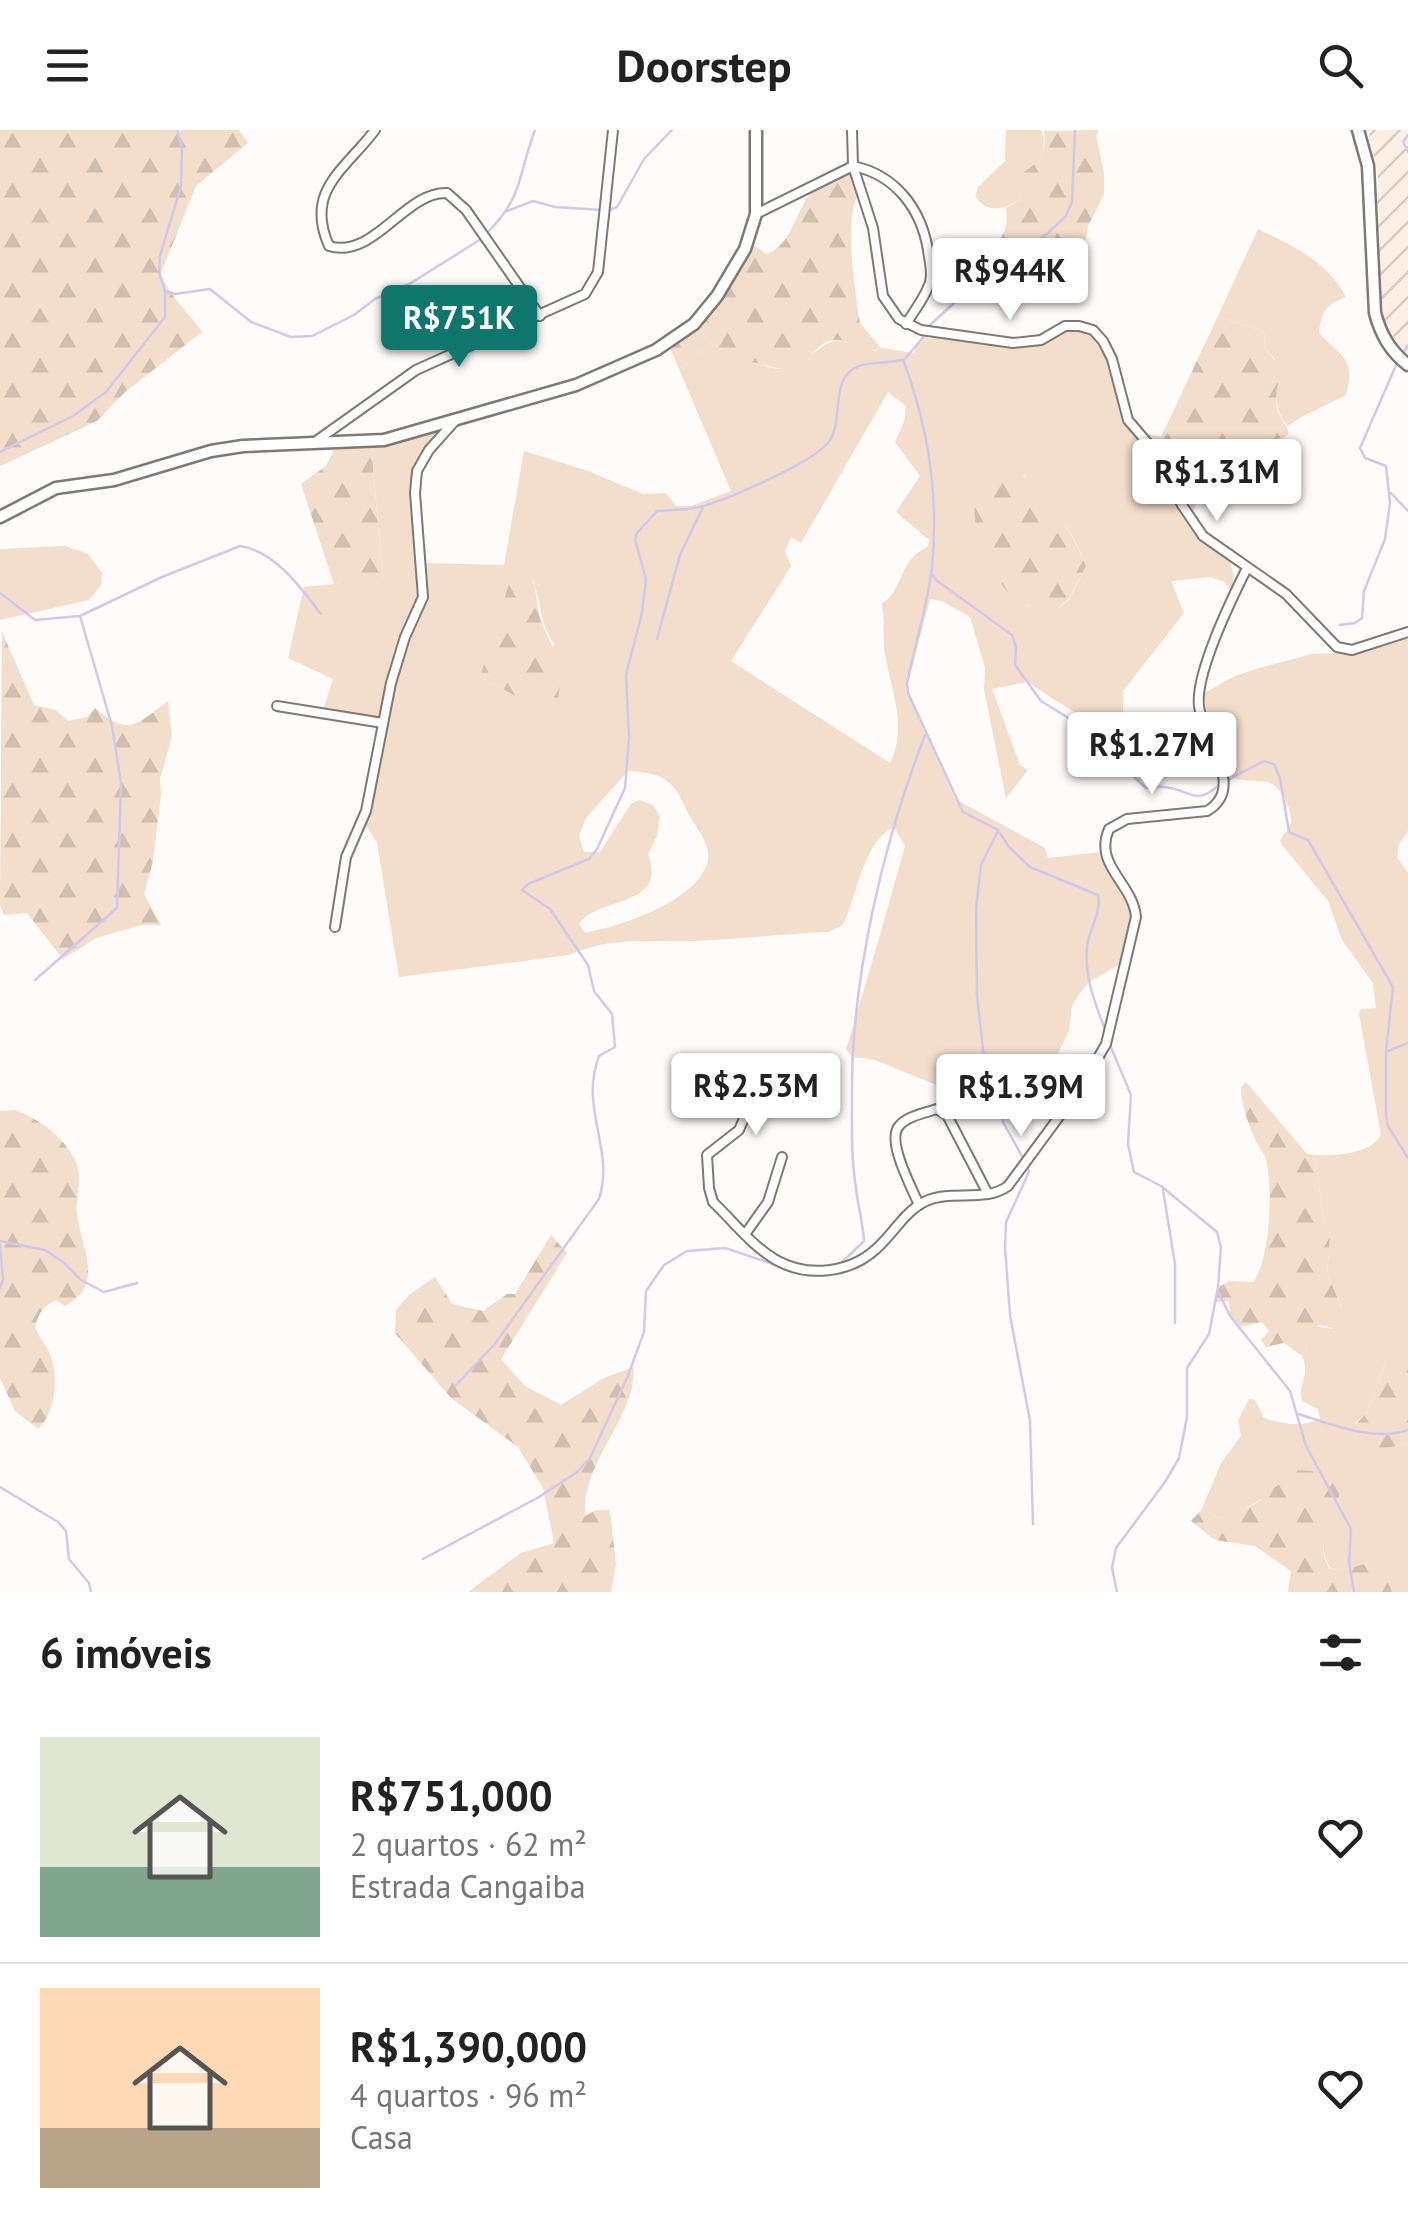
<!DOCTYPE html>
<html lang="pt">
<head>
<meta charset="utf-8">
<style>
	body { margin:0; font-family:"PT Sans",sans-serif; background:#f6f6f6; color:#222; height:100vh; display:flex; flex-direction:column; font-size:38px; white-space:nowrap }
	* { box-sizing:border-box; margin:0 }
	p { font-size:32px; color:#767676 }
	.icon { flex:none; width:55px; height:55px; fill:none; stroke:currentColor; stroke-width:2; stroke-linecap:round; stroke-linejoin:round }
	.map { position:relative; height:1462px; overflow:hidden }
	.drawer { display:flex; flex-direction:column; background:#fff; flex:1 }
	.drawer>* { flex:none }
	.price { position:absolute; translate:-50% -85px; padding:0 22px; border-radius:10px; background:#fff; color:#222; font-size:32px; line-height:65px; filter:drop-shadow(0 2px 5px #0008) }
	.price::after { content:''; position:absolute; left:50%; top:60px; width:30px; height:22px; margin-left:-15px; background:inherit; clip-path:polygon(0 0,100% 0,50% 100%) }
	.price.selected { background:#0f766e; color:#fff }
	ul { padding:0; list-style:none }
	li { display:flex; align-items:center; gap:30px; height:250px; padding:0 40px }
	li+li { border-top:2px solid #e0e0e0 }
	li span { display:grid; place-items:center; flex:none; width:280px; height:200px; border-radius:0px; color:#555 }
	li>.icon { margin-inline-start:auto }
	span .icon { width:120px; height:120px; fill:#fffc; stroke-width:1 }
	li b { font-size:42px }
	h2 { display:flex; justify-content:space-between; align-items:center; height:120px; padding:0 40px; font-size:42px }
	header { display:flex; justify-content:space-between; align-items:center; height:130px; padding:0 40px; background:#fff; font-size:45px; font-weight:700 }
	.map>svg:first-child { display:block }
	.industrial { fill:url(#industrial-furrows) }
	.green { fill:#f3ddcb; fill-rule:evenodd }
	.forest { fill:url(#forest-firs) }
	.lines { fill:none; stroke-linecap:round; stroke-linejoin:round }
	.stream { stroke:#d1c9ed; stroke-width:2.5 }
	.street-casing { stroke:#807973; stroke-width:12 }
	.secondary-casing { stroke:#807973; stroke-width:15 }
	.street { stroke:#fff; stroke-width:8 }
	.secondary { stroke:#fff; stroke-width:10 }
</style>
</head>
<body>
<header><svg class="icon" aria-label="menu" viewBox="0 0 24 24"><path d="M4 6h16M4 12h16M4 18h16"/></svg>Doorstep<svg class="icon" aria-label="search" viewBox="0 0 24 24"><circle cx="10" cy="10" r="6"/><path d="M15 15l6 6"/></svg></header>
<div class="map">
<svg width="1408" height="1462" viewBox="0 0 1408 1462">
	<defs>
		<pattern id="industrial-furrows" width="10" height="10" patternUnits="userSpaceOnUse" patternTransform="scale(2.5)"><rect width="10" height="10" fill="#fdefe3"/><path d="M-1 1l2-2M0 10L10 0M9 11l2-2" fill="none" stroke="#d9cdc2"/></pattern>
		<pattern id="forest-firs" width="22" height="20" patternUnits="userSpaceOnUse" patternTransform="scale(2.5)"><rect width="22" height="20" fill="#f3ddcb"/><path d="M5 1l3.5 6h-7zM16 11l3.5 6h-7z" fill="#d0beae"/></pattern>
	</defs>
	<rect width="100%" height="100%" fill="#fefbf8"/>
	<polygon class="industrial" points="1368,0 1408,0 1408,223 1398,216 1382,184 1375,145 1378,42"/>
	<g class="green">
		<path d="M1006 0H1041C1053 26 1025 45 1020 70 1002 80 988 84 975 66L978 57 1005 31Z"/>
		<path d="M1258 99C1293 116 1327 131 1346 167 1326 174 1321 182 1319 203 1342 227 1356 229 1346 265L1303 286 1288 296C1271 279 1277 252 1275 229L1264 218 1265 202 1218 186Z"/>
		<path d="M1078 190C1107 204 1102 234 1124 248L1125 271 1131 287 1167 328 1197 396 1227 422 1234 446 1231 463 1225 452 1210 447 1171 451 1184 483 1123 561V613L1027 552 992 559 1020 635 1028 640 1006 668 984 560 985 538 970 487 942 471 930 469 907 557 955 669 1045 718 1048 728 1101 722 1133 779 1130 812 1120 834 1089 852 1079 864 1072 876 1069 901 1057 925 1034 947 1010 963 976 971 875 930 852 927 846 919C867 852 886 784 905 716L894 697C863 711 857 766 843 795L828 802C783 804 738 809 694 811 647 813 615 805 569 825L399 847 377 713 366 695 388 590 323 580 333 549 288 528 304 457 383 449 371 314 440 294 417 350 423 433 504 435 524 321 588 341 643 364 666 363 676 376H691L731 361 679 239 712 212 739 232C760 228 762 238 778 239 780 239 791 234 793 233 839 214 818 201 874 221L881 218 914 223 918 211 924 208H1051L1068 191ZM888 262 906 276 904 292 895 312 920 346 896 382 929 410 928 416C923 420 918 422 914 426 900 439 899 465 882 473 885 492 882 512 886 530 893 566 907 598 890 633L731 531 791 436 785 421 791 407 801 413ZM1024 345C1050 370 1074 402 1086 436L1069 470 1055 480 1027 475C997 436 967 411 978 358ZM532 449C543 474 538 490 554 514L525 571 480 547ZM628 641C662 643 673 648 687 681 694 696 711 712 708 730 700 771 620 796 585 803L579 794C597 766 669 778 648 724L657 706 660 686 653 675 639 670 631 674 600 722H584L579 706 586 688Z"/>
		<polygon points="65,416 88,424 102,443 101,455 89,470 0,490 0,419"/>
		<path d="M1408 507V701L1399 714 1397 727 1408 743V1232L1386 1230 1368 1281 1355 1294 1394 1317 1408 1313V1462H1392L1382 1434C1364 1429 1353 1442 1331 1439 1316 1416 1325 1391 1339 1370L1296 1341C1273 1362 1250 1380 1219 1389L1202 1379 1221 1333 1241 1306 1238 1290 1249 1269 1255 1270 1264 1288C1284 1294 1301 1298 1320 1289L1318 1279 1302 1271C1297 1255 1311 1244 1302 1226L1307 1219 1303 1199 1310 1195 1332 1199 1342 1177 1327 1144 1330 1109 1324 1094 1317 1040 1312 1025C1333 1026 1370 1025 1381 1005L1359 884 1361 879 1376 878 1373 853 1342 810 1328 771 1282 715 1280 710C1284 704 1290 698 1291 691 1292 678 1280 655 1268 652 1256 649 1240 654 1230 645 1214 631 1207 584 1204 563L1235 546 1256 539 1312 524 1345 523Z"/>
	</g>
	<g class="forest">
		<path d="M0 0H239L248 13 196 56 161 143C169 167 188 181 202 202L125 262 97 291 0 336Z"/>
		<path d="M1099 0 1096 6 1104 42V65L1088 96 1081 134 1012 172V168L978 164 963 149C982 118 1012 116 1006 78L1020 70 1023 55 1020 45C1039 32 1047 25 1044 1Z"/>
		<path d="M849 43 859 62C844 88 854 151 858 181L860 193 881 218C862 226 852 209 835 210 817 211 810 231 795 237 776 244 759 228 739 233L712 212 679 239 669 215 687 202 749 112 766 124C804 112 793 45 849 43Z"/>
		<path d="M1218 186 1265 202 1264 218C1296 254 1276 235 1276 271 1276 284 1285 292 1289 303L1284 308 1275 309 1261 321V343C1248 349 1243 343 1230 343 1210 342 1199 366 1193 382L1167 328 1146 304 1161 307Z"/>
		<polygon points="371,314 383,450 334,454 301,354 326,336 336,315"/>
		<path d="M991 340C1001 341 1013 340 1022 345 1046 356 1077 412 1086 436L1069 469 1055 480C1040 478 1023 476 1011 465 985 440 955 367 991 340Z"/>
		<path d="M513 441 532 449C538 464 536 482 543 496 557 529 566 534 557 573L525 571 480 547Z"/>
		<path d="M2 502 34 575 56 580 68 591 87 587 95 578C129 607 136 595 168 571L172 606 160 649 161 665 153 731 144 764 161 795H141L96 808 63 829 27 783 4 785 0 775Z"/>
		<path d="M1246 952 1307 1024 1312 1025 1317 1040 1324 1094 1330 1108 1327 1144 1347 1189V1198L1343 1200 1320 1195 1304 1199 1307 1219 1302 1226 1284 1213 1266 1217 1261 1210 1269 1201 1262 1192 1241 1197 1230 1188 1229 1171 1215 1172 1218 1157 1230 1151 1253 1152C1271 1129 1273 1057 1266 1029 1263 1022 1258 1016 1255 1009 1248 993 1241 973 1241 957Z"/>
		<path d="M15 980C39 989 63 1006 75 1030 84 1049 75 1064 77 1084 81 1118 106 1154 65 1176L56 1170C44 1175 38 1184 35 1197 39 1208 47 1216 51 1227 59 1248 55 1284 38 1299L15 1281 0 1248V981Z"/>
		<path d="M551 1105 567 1123 501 1229 525 1256 561 1275 604 1248 634 1237C633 1247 633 1258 629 1268 615 1308 582 1342 585 1386L596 1380H610L616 1435 611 1462H468L521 1423 554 1413 543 1358 518 1317 451 1268 395 1203 396 1180 409 1165 435 1147 452 1174 483 1181 507 1164H515Z"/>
		<path d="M1396 1228 1408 1232V1313C1388 1319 1373 1321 1355 1310L1351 1300 1368 1281 1386 1230Z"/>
		<path d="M1296 1340 1314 1341 1340 1357C1339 1387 1310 1408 1330 1439 1353 1442 1364 1429 1383 1434L1392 1462H1288L1291 1441 1255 1416 1215 1410 1191 1391 1202 1379 1219 1389 1254 1375Z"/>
	</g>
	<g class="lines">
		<g class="stream">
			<polyline points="1408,5 1403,12 1408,22"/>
			<polyline points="610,80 617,77 644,29 672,0"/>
			<polyline points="507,81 533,71 555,77 602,80"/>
			<path d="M487 103C525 64 517 47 535 0"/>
			<polyline points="165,161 175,164 210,159 251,192 291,207 312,206 354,185 375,169 411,153 481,109"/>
			<polyline points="1401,226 1408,215"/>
			<path d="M904 232C929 299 939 366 932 438 927 476 915 515 907 553L908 563 963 682 998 700 1009 717 1030 737 1098 765C1102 783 1088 800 1087 818 1084 849 1096 874 1106 903"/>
			<polyline points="0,322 73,286 106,262 165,187 165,161 159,143 160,126 181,56 182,18 177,0"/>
			<polyline points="1391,363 1408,381"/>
			<path d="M933 445 936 450 1012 505 1016 517 1015 535 1041 571 1070 589 1146 658C1152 658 1157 656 1163 657 1189 658 1194 678 1219 655"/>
			<path d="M0 463 35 490 80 486 162 447 240 416C275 421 301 458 321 484"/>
			<polyline points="1340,495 1355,493 1362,488 1364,461 1385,409 1390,373 1386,336 1365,328 1360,318 1397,233"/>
			<polyline points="657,509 680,425 703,377"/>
			<polyline points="1226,651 1264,631 1274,634 1280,648 1289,702 1308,710 1393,857 1386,921 1386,986 1388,996 1408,1028"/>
			<polyline points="998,701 981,735 976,778 977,866 985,937 995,951 1003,992 1023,1028"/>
			<polyline points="35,850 117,778 121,653 112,596 80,486"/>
			<polyline points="1110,915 1131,965 1128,1014 1134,1042 1161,1056 1217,1102 1221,1117 1218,1157 1209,1204 1187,1238 1187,1287 1179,1328 1165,1352 1116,1418 1112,1438 1117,1462"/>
			<polyline points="1388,921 1408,913"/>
			<polyline points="1027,1035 1029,1042 1006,1092 1005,1117 1010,1185 1030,1291 1033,1394"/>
			<polyline points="1163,1060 1175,1134 1175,1193"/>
			<polyline points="0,1111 45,1120 63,1132 81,1150 104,1162 137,1153"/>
			<polyline points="0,1114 3,1149 0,1158"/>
			<path d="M839 1135 864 1111C863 1093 858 1077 856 1058 851 1028 852 996 852 966 851 849 883 713 925 605"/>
			<polyline points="1219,1163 1230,1186 1290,1261 1306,1316 1351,1399 1349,1432 1354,1462"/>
			<path d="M455 1256 494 1215 599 1069C615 1019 579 979 599 926L615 917 612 884 594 861 588 835 550 779 522 760 528 754 589 729 597 719 625 658 629 608 626 545 642 483 646 449 635 409 637 403 657 381C669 380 683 380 695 378 722 373 811 333 828 313 845 292 828 248 859 236 873 231 891 234 905 229L925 205 929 196 968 160 1048 103 1066 86 1072 72 1075 0"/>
			<path d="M1298 1284C1331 1294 1374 1312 1408 1300"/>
			<polyline points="0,1357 58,1392 66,1401 69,1429 89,1453 91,1462"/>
			<polyline points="423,1429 539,1367 577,1342 590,1328 627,1248 644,1202 646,1161 664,1135 687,1121 725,1118 773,1134"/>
		</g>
		<defs>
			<g id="street">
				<path d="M375 0C346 39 304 60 329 116 374 130 405 61 447 63L466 80 540 186"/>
				<polyline points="852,0 853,36 873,98 883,166 899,189 921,200 1013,213 1041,210 1065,196 1079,196 1093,200 1103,211 1112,229 1128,290 1158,325 1182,375 1203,406 1286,464 1337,517 1352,520 1408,502"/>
				<path d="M756 84 853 36C896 45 921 79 928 120 929 130 933 142 930 152 926 166 914 181 906 194"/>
				<polyline points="312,314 416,240 585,164 598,142 613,0"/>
				<polyline points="277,576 383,593"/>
				<polyline points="335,797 346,727 366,681 391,553 405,507 423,467 415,363 417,341 429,320 454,292"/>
				<path d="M757 958 739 1000 707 1025 709 1058 713 1072C733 1091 752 1116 776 1130 808 1148 850 1143 876 1119 893 1104 906 1080 926 1071 952 1059 985 1073 1008 1056L1081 957 1106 914 1136 787C1133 753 1093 735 1109 699L1127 689 1207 681C1247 658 1203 609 1199 576 1195 544 1232 468 1247 438"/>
				<path d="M919 1075C912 1058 886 1011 899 996 907 986 925 983 937 979L947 985 988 1064"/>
				<polyline points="746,1103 768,1072 782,1027"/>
			</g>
			<g id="secondary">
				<path d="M1358 0 1368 36 1375 183C1381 205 1390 221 1408 235"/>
				<polyline points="0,387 56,358 114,350 211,321 243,316 384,310 576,255 656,220 694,194 717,166 745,119 756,84 756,0"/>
			</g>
		</defs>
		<use href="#street" class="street-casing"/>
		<use href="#secondary" class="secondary-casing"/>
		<use href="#street" class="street"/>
		<use href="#secondary" class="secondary"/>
	</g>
</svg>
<b class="price" style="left:1010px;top:193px">R$944K</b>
<b class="price selected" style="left:459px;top:240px">R$751K</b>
<b class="price" style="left:1217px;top:394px">R$1.31M</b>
<b class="price" style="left:1152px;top:667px">R$1.27M</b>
<b class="price" style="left:756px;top:1008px">R$2.53M</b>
<b class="price" style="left:1021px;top:1009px">R$1.39M</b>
</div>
<section class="drawer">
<h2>6 imóveis<svg class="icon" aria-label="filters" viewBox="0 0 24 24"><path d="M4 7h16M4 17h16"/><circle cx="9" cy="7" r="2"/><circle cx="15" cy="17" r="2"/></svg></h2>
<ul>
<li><span style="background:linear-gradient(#dfe7d0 65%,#7fa58c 0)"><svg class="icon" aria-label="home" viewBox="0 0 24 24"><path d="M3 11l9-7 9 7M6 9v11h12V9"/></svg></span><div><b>R$751,000</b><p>2 quartos · 62 m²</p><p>Estrada Cangaiba</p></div><svg class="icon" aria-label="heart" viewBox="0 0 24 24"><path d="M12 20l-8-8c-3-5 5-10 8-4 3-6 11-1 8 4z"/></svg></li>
<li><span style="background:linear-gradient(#ffd9b3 70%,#b9a48a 0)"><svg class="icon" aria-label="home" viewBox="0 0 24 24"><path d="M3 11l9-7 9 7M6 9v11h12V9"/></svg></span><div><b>R$1,390,000</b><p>4 quartos · 96 m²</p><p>Casa</p></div><svg class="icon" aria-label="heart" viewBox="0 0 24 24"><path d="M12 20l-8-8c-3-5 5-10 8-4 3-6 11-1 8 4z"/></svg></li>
</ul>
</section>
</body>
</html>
